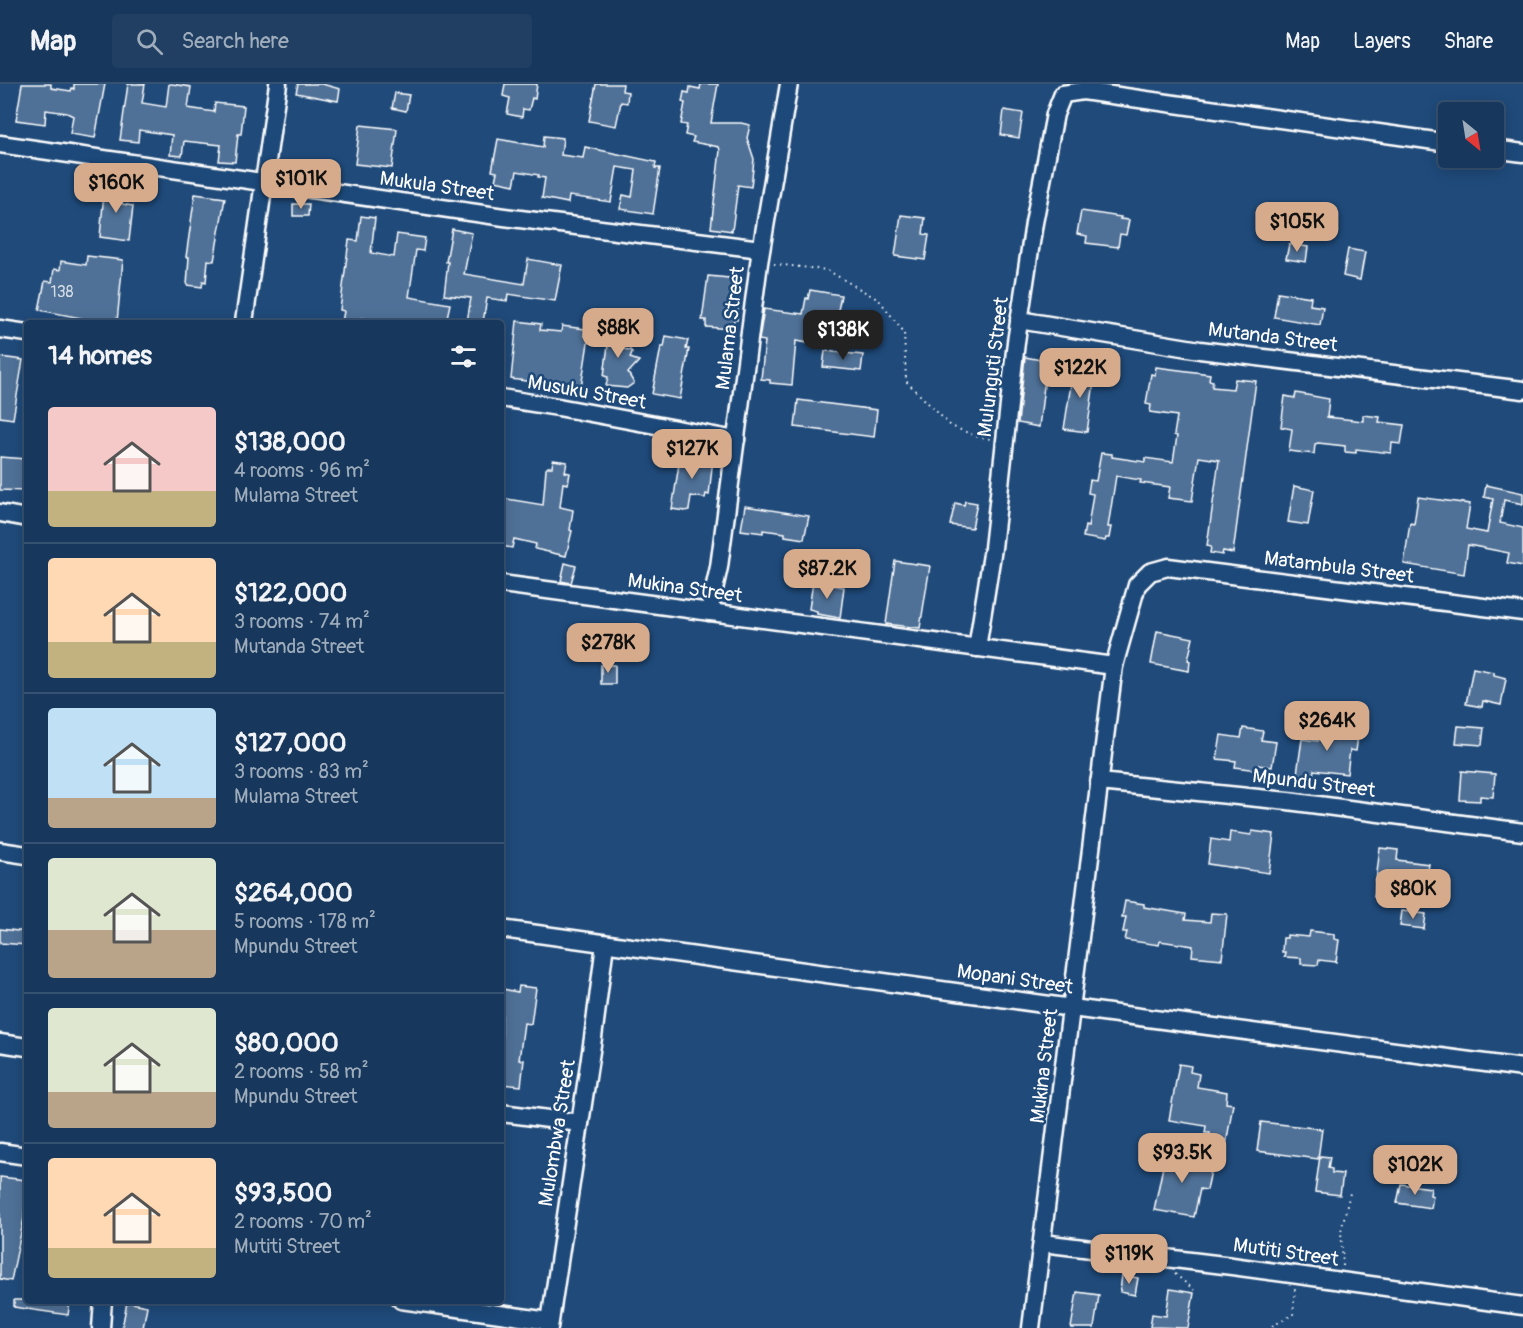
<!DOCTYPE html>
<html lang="en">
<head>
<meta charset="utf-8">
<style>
	body { margin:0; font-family:Pangolin,sans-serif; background:#203f62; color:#f1f3f6; height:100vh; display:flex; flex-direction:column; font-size:22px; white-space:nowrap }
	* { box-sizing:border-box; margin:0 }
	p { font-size:20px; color:#9eacbb }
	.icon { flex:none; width:33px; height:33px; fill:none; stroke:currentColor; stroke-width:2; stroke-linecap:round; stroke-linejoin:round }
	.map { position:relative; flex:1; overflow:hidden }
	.panel { position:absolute; left:24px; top:236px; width:480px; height:984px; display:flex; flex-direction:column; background:#17385c; border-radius:6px; box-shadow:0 3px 15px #0003,0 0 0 2px #365272 }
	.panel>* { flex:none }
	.needle { width:39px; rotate:150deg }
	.fabs { position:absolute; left:1438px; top:18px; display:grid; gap:12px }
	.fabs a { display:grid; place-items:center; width:66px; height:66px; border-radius:6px; background:#17385c; box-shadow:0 3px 15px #0003,0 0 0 2px #365272; font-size:30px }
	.price { position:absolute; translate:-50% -51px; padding:0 14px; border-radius:12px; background:#d6ab8b; color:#111; font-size:20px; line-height:39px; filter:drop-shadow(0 2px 3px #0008) }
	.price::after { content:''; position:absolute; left:50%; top:36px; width:18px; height:14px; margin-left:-9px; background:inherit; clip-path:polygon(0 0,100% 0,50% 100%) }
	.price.selected { background:#222; color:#fff }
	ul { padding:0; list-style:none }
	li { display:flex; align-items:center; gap:18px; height:150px; padding:0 24px }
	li+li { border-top:2px solid #365272 }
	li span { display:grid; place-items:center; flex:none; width:168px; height:120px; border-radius:6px; color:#555 }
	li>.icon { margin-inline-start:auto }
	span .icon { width:72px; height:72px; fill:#fffc; stroke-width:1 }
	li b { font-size:26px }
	h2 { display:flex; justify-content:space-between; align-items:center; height:72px; padding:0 24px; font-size:26px }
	header { display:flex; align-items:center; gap:36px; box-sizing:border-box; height:84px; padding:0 30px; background:#17385c; border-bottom:2px solid #365272 }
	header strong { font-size:28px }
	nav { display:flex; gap:33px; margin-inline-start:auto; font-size:21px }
	.search { width:420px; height:54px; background:#203f62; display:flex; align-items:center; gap:15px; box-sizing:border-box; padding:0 21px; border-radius:6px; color:#9eacbb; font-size:22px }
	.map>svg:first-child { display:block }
	.building { fill:#507197; stroke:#fff; stroke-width:1.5 }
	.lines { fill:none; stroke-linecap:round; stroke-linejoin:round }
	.minor-casing { stroke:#fff; stroke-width:21 }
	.path { stroke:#fff; stroke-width:2; stroke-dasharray:1.5 4.5; stroke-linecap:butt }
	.minor { stroke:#1f4a7a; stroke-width:16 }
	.labels { text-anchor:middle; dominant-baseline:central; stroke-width:5; stroke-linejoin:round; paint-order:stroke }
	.number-label { font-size:16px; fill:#d3dce5 }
	.street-label { font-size:20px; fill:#fff; stroke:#1f4a7a }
</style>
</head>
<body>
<header>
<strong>Map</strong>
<div class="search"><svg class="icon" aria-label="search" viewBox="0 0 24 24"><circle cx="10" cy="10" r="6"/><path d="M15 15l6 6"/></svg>Search here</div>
<nav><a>Map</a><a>Layers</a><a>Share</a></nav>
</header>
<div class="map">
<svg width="1523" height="1244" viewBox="0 0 1523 1244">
	<rect width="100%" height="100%" fill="#1f4a7a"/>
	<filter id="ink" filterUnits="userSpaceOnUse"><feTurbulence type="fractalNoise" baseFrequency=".0167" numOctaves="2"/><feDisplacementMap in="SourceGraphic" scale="12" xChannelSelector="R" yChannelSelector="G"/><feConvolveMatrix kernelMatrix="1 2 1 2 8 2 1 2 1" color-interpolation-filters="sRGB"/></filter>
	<g filter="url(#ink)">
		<g class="building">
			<polygon points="22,0 51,0 51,4 71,7 72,4 74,5 74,0 105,0 95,54 70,50 73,32 67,29 46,26 45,40 16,36"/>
			<polygon points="128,0 145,0 142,19 166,23 169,0 172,0 191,3 188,24 214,28 215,19 244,22 241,50 238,50 235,78 219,77 221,61 184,57 182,72 170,71 172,51 139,46 138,58 120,56"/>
			<polygon points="298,0 322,0 340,5 338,17 296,9"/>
			<polygon points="505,0 537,0 535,15 532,14 529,26 523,25 522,33 507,30 510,14 503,12"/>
			<polygon points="596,0 623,0 622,7 628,8 627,19 621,18 616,42 589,37"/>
			<polygon points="701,0 718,0 711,39 741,39 750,41 747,54 754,75 751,103 738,101 732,147 711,144 720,66 719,63 692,58 694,53 685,51 687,41 681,40 685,19 682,18 684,8 689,9 690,3 700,5"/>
			<polygon points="395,9 409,11 406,27 392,24"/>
			<polygon points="1004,26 1023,29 1019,54 1001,51"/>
			<polygon points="360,41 397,45 392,84 355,80"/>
			<polygon points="544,52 563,54 561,71 583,74 585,63 656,78 655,84 660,84 653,130 620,125 623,111 632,113 636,86 617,83 611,118 569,112 568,119 542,114 545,94 538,93 539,91 517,87 514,101 495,97 497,88 492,87 498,55 543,63"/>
			<polygon points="105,98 124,101 122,120 133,122 129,157 100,153"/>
			<polygon points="195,110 225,114 214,177 208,176 206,198 203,197 202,203 187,201 189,173 186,173"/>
			<polygon points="293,120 309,120 308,132 293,132"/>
			<polygon points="1081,127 1121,133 1120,135 1129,136 1126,151 1120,150 1118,163 1086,159 1087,152 1077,150"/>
			<polygon points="901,131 925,134 923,150 929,151 925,176 895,172"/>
			<polygon points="361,132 375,134 371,169 394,173 397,150 425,154 423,167 416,166 409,213 450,220 446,238 389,238 361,234 361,238 342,238 344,227 340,226 349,156 358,157"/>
			<polygon points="452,145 472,149 464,190 524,200 528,175 562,181 555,217 508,210 507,217 487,214 483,238 467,238 471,214 444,211 448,178 446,178"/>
			<polygon points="1289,160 1308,163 1306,178 1286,175"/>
			<polygon points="1348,165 1365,168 1360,196 1343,192"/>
			<polygon points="87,172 123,176 117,238 80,237 81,234 39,226 45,197 52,198 54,185 60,186 61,177 86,181"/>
			<polygon points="708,192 740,195 737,236 734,235 733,245 706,243 706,236 702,236"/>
			<polygon points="810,206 841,211 831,263 796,257 792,301 770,299 770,296 761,295 765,257 759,256 764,225 803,230 806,214 808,215"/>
			<polygon points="1278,208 1311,213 1310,221 1323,223 1320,241 1274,233"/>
			<polygon points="517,237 541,240 540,246 561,248 562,242 585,245 584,252 589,252 581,304 511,295"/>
			<polygon points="606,241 626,244 623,265 630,266 632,268 630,274 639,277 628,289 634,299 627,304 606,302 608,293 604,292 608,261 604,260"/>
			<polygon points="666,252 688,256 686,265 689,265 680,315 652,310 661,263 664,263"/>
			<polygon points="825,267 863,271 861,287 823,283"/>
			<polygon points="0,273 23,276 13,335 0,333"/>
			<polygon points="1025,273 1047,277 1039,343 1018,339"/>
			<polygon points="1074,281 1096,284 1087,348 1064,345"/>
			<polygon points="1156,283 1210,290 1209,296 1213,297 1212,303 1233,305 1235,295 1256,297 1233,469 1223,467 1222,471 1210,469 1211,463 1207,462 1219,376 1199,373 1192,417 1168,414 1170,403 1140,399 1141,396 1116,392 1108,443 1111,443 1109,454 1106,454 1105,457 1083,453 1085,442 1088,443 1093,410 1088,409 1090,396 1096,397 1101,369 1112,370 1112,373 1145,378 1145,374 1173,378 1177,352 1174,351 1177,332 1150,328 1151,321 1146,320 1151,290 1155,291"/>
			<polygon points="1296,309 1329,315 1327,333 1363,337 1363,331 1380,333 1379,338 1404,341 1401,360 1392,359 1391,369 1356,365 1356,369 1345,368 1345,362 1318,359 1315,360 1314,370 1289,367 1292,345 1281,343 1285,312 1295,314"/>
			<polygon points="798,316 877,326 874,353 795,343"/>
			<polygon points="681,367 693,369 693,371 713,374 709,411 706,410 705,414 691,412 689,426 685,427 672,425"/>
			<polygon points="0,373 27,375 27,407 0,406"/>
			<polygon points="553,376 567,378 565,388 570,389 568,400 563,399 560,423 573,426 570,446 572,447 566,472 535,465 536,460 514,455 512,464 501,462 501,414 543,421 546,385 548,383 552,383"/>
			<polygon points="1486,401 1523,409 1523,420 1504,416 1500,439 1523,444 1523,482 1507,479 1509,469 1468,461 1464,490 1404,480 1410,439 1414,440 1418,413 1470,420 1466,445 1487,449 1493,415 1484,413"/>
			<polygon points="1294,402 1314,406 1308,441 1288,438"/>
			<polygon points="965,417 977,419 972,444 950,441 955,419 964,421"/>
			<polygon points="745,422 809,432 804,455 785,452 785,449 763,446 763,449 741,446"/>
			<polygon points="895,477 930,482 920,544 886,540"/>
			<polygon points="565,479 576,482 571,499 561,497"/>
			<polygon points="813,498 844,503 840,534 817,530 817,527 809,525"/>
			<polygon points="1157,547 1193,554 1188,576 1190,577 1189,587 1151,580"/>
			<rect x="601" y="581" width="14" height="19"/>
			<polygon points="1473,584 1494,588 1494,591 1506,594 1501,621 1483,617 1482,623 1466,620"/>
			<polygon points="1320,640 1340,643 1339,649 1358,652 1356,667 1350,666 1347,690 1314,686 1313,692 1297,690 1302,655 1318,657"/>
			<polygon points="1458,642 1484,644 1482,661 1456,659"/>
			<polygon points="1243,644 1263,647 1261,656 1276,658 1272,683 1258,681 1257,686 1235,683 1236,677 1217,675 1221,651 1241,654"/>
			<polygon points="1462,687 1495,690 1493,713 1480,712 1480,717 1460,716"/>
			<polygon points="1252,747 1274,750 1269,789 1208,780 1211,755 1229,758 1230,748 1251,751"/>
			<polygon points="1380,764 1398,766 1397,776 1429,780 1425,806 1403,803 1401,816 1374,813"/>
			<polygon points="1125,817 1144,820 1144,823 1186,830 1185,836 1210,838 1211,829 1227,830 1222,875 1192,872 1193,862 1160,857 1159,861 1125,856 1127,848 1123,848 1126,833 1122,833"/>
			<polygon points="1402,827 1426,830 1424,845 1400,842"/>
			<polygon points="0,845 27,848 27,861 0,859"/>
			<polygon points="1310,847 1334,850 1334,855 1339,856 1336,878 1319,876 1318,881 1301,880 1301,874 1284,873 1285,868 1282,868 1283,854 1287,854 1287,851 1309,853"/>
			<polygon points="519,902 536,904 531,940 524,939 519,976 524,976 521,1002 501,1000 502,905 518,908"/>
			<polygon points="1179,980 1191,982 1190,988 1199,990 1197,1003 1227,1008 1226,1019 1233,1020 1226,1061 1208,1058 1210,1049 1205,1049 1206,1042 1169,1036"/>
			<polygon points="1261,1038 1322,1045 1318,1075 1257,1067"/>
			<polygon points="1166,1068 1213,1077 1207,1106 1200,1105 1194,1133 1154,1126"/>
			<polygon points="1320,1072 1330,1073 1328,1084 1332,1085 1332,1089 1343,1090 1340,1111 1315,1108"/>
			<polygon points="0,1093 26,1096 24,1134 11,1197 0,1195"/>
			<polygon points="1401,1100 1431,1104 1430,1111 1433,1112 1431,1124 1397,1119"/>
			<polygon points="1122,1191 1138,1194 1135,1211 1120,1208"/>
			<polygon points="1170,1205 1194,1209 1188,1244 1150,1243 1152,1230 1166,1232"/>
			<polygon points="1077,1208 1099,1211 1094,1244 1071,1244"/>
			<polygon points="14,1216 70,1216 68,1231 14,1223"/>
			<polygon points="127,1218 147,1222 143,1244 122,1244"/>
		</g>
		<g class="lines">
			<defs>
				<g id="minor">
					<polyline points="0,60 504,133 761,165"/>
					<polyline points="1494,65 1523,69"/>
					<polyline points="1019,236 1200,266 1523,306"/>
					<polyline points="244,238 278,0"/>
					<polyline points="0,245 27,249"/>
					<polyline points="501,314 558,323 736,356"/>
					<polyline points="0,429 27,434"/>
					<polyline points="501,500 1114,582"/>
					<polyline points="709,528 719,483 759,179 789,0"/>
					<polyline points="977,564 993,464 1016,258 1034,139 1055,30 1063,10 1083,7 1449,59"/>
					<polyline points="1099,698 1288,717 1523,748"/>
					<polyline points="0,767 27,771"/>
					<polyline points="501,845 1072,924 1523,984"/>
					<polyline points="0,959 27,963"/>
					<polyline points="501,1029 580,1039"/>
					<polyline points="0,1068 27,1072"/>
					<polyline points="1042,1159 1232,1182 1523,1222"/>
					<polyline points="401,1216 549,1237"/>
					<polyline points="101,1244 103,1216"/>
					<polyline points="549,1244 593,954 605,860"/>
					<polyline points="1031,1244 1114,582 1137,501 1150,488 1168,483 1523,528"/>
				</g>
			</defs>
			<use href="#minor" class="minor-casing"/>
			<g class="path">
				<polyline points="774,180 827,186 879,216 904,248 906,297 951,342 978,353 991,355"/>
				<polyline points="1343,1182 1341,1147 1350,1109"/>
				<polyline points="1175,1190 1194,1206"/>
				<polyline points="1272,1242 1293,1231 1295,1205"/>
			</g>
			<use href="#minor" class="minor"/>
		</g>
	</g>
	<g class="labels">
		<g class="number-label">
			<text x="62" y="208">138</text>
		</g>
		<g class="street-label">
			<text transform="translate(437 102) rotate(8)">Mukula Street</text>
			<text transform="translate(730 244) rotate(-83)">Mulama Street</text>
			<text transform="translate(1273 253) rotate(7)">Mutanda Street</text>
			<text transform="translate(993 283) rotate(-83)">Mulunguti Street</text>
			<text transform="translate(587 308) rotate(10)">Musuku Street</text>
			<text transform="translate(1339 483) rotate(7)">Matambula Street</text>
			<text transform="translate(685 504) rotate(8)">Mukina Street</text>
			<text transform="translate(1314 699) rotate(7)">Mpundu Street</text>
			<text transform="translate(1015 895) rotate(8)">Mopani Street</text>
			<text transform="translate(1044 982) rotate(-83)">Mukina Street</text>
			<text transform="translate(557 1049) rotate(-81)">Mulombwa Street</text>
			<text transform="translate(1286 1168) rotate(8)">Mutiti Street</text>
		</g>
	</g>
</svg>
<div class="fabs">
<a><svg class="needle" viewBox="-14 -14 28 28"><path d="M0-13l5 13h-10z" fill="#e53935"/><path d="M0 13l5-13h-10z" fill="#9eacbb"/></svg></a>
</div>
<b class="price" style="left:301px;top:126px">$101K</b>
<b class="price" style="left:116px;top:130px">$160K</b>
<b class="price" style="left:1297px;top:169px">$105K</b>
<b class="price" style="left:618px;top:275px">$88K</b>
<b class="price selected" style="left:843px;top:277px">$138K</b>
<b class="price" style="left:1080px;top:315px">$122K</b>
<b class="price" style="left:692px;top:396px">$127K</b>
<b class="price" style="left:827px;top:516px">$87.2K</b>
<b class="price" style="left:608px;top:590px">$278K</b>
<b class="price" style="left:1327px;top:668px">$264K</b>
<b class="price" style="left:1413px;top:836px">$80K</b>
<b class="price" style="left:1182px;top:1100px">$93.5K</b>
<b class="price" style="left:1415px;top:1112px">$102K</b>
<b class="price" style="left:1129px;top:1201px">$119K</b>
<section class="panel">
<h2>14 homes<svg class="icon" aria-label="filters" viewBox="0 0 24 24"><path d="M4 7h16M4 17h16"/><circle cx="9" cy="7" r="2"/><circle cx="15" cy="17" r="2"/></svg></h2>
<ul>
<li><span style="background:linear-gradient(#f6c9c9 70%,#c2b280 0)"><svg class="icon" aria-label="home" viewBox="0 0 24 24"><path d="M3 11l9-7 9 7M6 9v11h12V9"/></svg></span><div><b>$138,000</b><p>4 rooms · 96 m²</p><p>Mulama Street</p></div></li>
<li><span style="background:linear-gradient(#ffd9b3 70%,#c2b280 0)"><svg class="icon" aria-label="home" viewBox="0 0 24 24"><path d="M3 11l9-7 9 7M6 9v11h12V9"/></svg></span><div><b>$122,000</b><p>3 rooms · 74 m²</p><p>Mutanda Street</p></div></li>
<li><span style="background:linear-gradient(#bfe0f5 75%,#b9a48a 0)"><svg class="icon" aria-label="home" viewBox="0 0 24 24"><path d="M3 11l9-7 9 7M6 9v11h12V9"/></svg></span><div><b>$127,000</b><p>3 rooms · 83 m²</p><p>Mulama Street</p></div></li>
<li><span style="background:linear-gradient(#dfe7d0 60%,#b9a48a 0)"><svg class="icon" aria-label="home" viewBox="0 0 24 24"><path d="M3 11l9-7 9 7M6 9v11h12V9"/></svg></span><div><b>$264,000</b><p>5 rooms · 178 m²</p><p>Mpundu Street</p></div></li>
<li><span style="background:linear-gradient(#dfe7d0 70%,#b9a48a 0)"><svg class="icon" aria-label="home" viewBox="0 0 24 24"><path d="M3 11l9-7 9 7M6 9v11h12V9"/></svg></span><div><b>$80,000</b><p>2 rooms · 58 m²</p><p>Mpundu Street</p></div></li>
<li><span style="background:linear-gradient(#ffd9b3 75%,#c2b280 0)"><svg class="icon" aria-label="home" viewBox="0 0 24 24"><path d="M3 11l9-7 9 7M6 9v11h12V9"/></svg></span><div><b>$93,500</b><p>2 rooms · 70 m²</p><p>Mutiti Street</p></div></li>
</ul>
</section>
</div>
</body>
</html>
